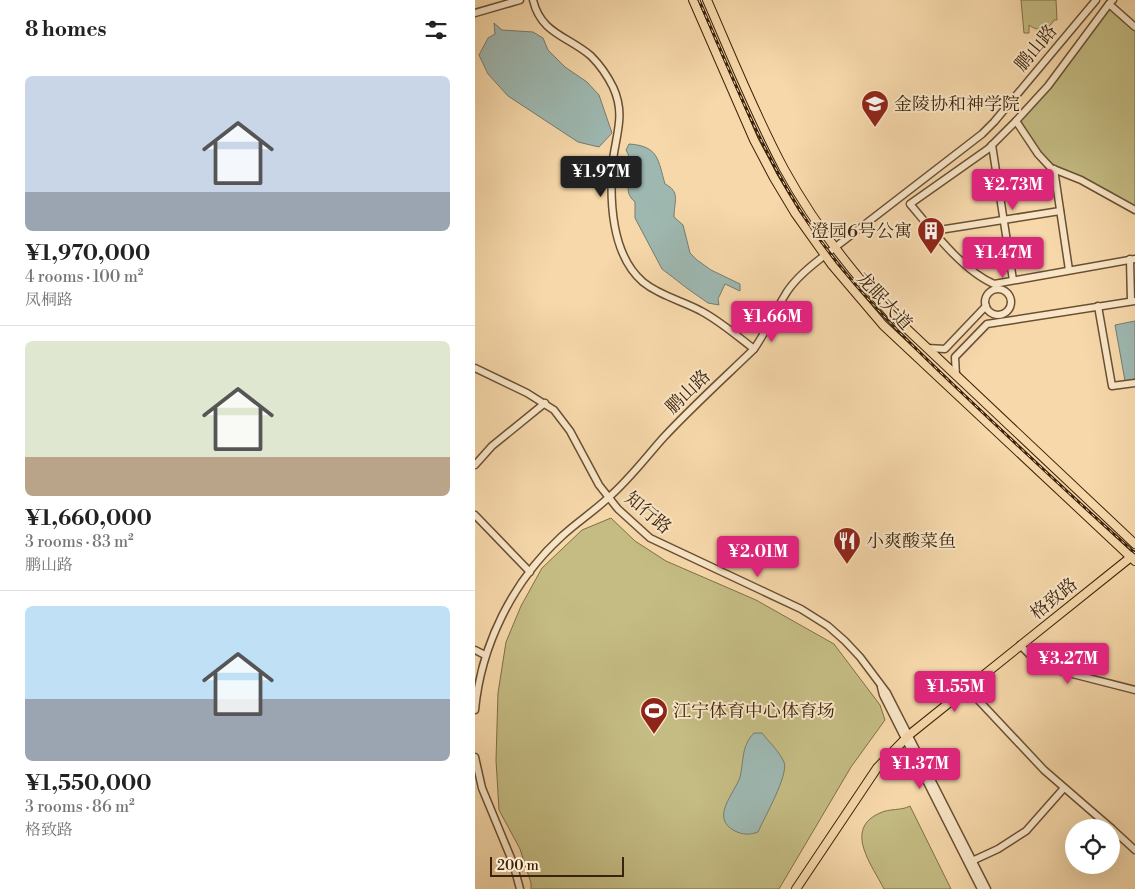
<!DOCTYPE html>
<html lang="en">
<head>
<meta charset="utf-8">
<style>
	body { margin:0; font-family:"Libre Bodoni","Noto Serif SC",serif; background:#f6f6f6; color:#222; height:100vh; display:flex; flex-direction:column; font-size:19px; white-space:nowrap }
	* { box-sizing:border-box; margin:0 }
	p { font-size:16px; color:#767676 }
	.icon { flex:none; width:28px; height:28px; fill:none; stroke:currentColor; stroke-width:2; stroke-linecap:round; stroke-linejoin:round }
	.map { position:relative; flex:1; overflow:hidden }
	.details { display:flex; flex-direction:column; background:#fff; width:475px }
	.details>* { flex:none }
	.controls { position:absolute; left:590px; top:819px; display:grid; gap:10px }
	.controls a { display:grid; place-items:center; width:55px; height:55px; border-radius:50%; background:#fff; box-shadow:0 5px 20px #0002; font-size:25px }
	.scale { position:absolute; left:15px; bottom:12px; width:134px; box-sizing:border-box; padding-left:5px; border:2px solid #3b220a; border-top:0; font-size:14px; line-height:18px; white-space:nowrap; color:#3b220a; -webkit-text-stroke:4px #f9e6c8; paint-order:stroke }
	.price { position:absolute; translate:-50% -42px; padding:0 11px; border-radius:5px; background:#db2777; color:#fff; font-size:16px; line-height:32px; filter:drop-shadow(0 1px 2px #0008) }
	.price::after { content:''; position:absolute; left:50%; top:30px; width:15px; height:11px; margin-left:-8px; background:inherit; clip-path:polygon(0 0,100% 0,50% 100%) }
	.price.on { background:#222; color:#fff }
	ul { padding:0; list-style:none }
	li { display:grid; align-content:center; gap:10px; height:265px; padding:0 25px }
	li+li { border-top:1px solid #e0e0e0 }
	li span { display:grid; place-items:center; height:155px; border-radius:8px; color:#555 }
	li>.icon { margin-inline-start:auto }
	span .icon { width:90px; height:90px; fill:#fffc; stroke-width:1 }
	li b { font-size:21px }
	h2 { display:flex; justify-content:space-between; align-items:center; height:60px; padding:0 25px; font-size:21px }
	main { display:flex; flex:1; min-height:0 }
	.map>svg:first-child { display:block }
	.green { fill:#c4bc83; stroke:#806f46 }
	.water { fill:#9eb8b1; stroke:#767c6e }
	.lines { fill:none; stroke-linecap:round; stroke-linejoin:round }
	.minor-casing { stroke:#6a5032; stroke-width:9 }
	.major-casing { stroke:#3b220a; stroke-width:10 }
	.minor { stroke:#f9e6c8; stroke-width:6 }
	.major { stroke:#f6d8aa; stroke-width:8 }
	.rail-casing { stroke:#3b220a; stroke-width:3 }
	.rail { stroke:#f9e6c8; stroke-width:1; stroke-dasharray:4; stroke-linecap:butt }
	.labels { text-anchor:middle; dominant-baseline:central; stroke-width:4; stroke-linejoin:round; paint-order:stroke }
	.street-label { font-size:18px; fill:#3b220a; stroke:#f9e6c8 }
	.poi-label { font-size:18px; fill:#3b220a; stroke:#f9e6c8; text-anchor:start }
</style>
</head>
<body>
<main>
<section class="details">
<h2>8 homes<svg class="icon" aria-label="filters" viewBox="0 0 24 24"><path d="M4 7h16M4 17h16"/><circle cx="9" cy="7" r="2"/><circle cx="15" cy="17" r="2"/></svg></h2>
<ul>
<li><span style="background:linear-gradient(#c9d6e8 75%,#9aa5b1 0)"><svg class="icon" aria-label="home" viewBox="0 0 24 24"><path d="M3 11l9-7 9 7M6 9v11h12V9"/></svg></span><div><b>¥1,970,000</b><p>4 rooms · 100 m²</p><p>凤桐路</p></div></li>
<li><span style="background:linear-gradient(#dfe7d0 75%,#b9a48a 0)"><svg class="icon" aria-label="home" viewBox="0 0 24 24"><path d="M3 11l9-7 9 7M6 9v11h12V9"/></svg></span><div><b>¥1,660,000</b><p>3 rooms · 83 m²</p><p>鹏山路</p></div></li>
<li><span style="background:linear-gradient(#bfe0f5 60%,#9aa5b1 0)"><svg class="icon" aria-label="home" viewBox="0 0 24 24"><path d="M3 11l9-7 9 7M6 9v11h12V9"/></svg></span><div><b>¥1,550,000</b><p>3 rooms · 86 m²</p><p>格致路</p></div></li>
</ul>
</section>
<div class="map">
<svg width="660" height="889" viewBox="0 0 660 889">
	<rect width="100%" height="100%" fill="#f6d8aa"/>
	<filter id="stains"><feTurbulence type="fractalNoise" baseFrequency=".004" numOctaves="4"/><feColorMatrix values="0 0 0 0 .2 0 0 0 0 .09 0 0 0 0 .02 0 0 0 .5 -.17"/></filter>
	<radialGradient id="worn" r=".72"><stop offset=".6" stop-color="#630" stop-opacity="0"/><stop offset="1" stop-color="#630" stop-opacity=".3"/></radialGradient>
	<g class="green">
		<path d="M546 0H581L582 20H579C573 31 563 32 554 25V33H549Z"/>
		<polygon points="635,8 660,30 660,208 636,192 580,166 564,151 546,121 572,90"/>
		<polygon points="136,518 160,541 191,561 281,600 359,644 405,705 410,720 376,767 304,889 56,889 56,883 45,849 24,810 21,760 23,693 31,642 46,606 67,568 107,530"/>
		<path d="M435 806 476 889H409C397 865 368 829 405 813 415 808 426 811 435 806Z"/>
	</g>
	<g class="water">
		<polygon points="19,23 27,30 58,32 68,38 73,50 90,67 112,82 124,95 137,133 124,147 103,142 33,96 13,74 4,55 13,38 20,34"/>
		<path d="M154 144C184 146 183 160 190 184 206 192 199 201 199 217L208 225 215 253 222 260 236 270 265 284V291L250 284 243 299 244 305 233 303 213 289 187 269 160 218V202C146 190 158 180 157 165 156 160 153 154 151 150Z"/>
		<polygon points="660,321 660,379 650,381 640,325"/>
		<path d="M279 733H287C294 742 304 751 309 762 314 775 289 818 283 832 275 835 268 835 260 831 234 818 260 793 265 777 269 761 266 746 279 733Z"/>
	</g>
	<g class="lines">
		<defs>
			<g id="minor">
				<path d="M58 0C66 34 93 36 116 56 125 65 132 75 138 87 152 117 139 138 137 169 135 206 138 256 168 282 185 296 208 301 226 311 245 321 262 336 279 349"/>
				<polyline points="638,0 634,4 660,27"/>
				<path d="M634 4 573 86 541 121 513 149 435 204C457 230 488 271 519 284L660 259"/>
				<polyline points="0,13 45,0"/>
				<polyline points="541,121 563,154 576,168 606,180 660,210"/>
				<polyline points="517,145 538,280"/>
				<polyline points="579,169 594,270"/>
				<polyline points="458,231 585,211"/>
				<polyline points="655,259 656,301"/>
				<circle cx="523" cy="302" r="13"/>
				<polyline points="623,306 637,386 660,383"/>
				<polyline points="452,348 470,349 511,306"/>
				<polyline points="0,368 52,393 79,410 95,431 124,485 143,509 175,538 326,609 353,626 370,641 385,657 412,693 512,889"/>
				<polyline points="481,376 480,357 512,324 660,301"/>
				<polyline points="0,465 17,446 70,403"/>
				<polyline points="0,515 55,572"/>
				<polyline points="545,645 564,664 578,669 660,690"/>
				<polyline points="0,650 10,655"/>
				<polyline points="406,687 408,695 506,889"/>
				<polyline points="492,688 569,770 636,828"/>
				<path d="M0 710C6 645 38 581 86 537 101 523 118 512 133 498 154 480 171 457 189 437 218 406 249 378 279 349 291 332 299 313 310 295 318 281 332 269 345 259L507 134 519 122 621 0"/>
				<polyline points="0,757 7,788 38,863 45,889"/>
				<polyline points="636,828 660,850"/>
				<polyline points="497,861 523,849 551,831 589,788"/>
			</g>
			<g id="major">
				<polyline points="218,0 279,140 299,178 320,213 357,265 408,325 660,561"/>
				<path d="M232 0C257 57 280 115 309 169 338 222 375 270 415 313L660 544"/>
				<polyline points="321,889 402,768 434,735 656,557 660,555"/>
			</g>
		</defs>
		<use href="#minor" class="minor-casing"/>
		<use href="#major" class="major-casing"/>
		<use href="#minor" class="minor"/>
		<use href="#major" class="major"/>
		<defs>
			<path id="rail" d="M224 0C258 78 289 159 338 230 385 298 445 353 504 409 556 458 607 506 660 553"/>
		</defs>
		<use href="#rail" class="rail-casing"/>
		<use href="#rail" class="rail"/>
	</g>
	<defs>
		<symbol id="university-pin" viewBox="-11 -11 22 30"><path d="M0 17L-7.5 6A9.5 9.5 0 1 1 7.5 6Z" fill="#8f2418" stroke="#f9e6c8"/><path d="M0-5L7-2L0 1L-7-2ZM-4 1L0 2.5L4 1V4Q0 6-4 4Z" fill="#fff"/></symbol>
		<symbol id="building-pin" viewBox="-11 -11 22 30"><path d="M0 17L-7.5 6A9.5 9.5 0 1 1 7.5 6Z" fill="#8f2418" stroke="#f9e6c8"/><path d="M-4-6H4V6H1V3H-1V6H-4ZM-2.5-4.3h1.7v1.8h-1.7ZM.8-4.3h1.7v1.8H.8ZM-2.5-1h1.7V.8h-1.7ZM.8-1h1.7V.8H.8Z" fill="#fff"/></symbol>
		<symbol id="restaurant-pin" viewBox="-11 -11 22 30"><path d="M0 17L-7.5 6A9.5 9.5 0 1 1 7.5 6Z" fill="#8f2418" stroke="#f9e6c8"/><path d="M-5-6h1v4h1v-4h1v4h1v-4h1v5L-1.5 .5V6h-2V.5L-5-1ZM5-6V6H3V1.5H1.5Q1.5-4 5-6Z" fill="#fff"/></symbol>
		<symbol id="stadium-pin" viewBox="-11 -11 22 30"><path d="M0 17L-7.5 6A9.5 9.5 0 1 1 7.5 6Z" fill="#8f2418" stroke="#f9e6c8"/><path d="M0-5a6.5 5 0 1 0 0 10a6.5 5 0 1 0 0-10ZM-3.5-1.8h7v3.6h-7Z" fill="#fff"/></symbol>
	</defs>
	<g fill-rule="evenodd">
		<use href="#university-pin" x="384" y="88" width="32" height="43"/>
		<use href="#building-pin" x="440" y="215" width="32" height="43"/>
		<use href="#restaurant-pin" x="356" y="525" width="32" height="43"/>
		<use href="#stadium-pin" x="163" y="695" width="32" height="43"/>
	</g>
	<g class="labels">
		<g class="street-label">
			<text transform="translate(561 48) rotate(-50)">鹏山路</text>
			<text transform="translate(409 301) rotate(47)">龙眠大道</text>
			<text transform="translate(213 392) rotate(-44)">鹏山路</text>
			<text transform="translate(173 513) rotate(40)">知行路</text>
			<text transform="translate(579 599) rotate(-39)">格致路</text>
		</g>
		<g class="poi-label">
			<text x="419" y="104">金陵协和神学院</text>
			<text x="437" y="231" text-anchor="end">澄园6号公寓</text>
			<text x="391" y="541">小爽酸菜鱼</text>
			<text x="198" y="711">江宁体育中心体育场</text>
		</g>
	</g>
	<rect width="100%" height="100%" filter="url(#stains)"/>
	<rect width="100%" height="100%" fill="url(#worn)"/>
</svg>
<div class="controls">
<a><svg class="icon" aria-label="locate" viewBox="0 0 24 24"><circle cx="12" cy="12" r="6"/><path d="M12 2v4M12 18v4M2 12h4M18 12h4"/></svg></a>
</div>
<div class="scale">200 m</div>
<b class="price on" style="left:126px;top:198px">¥1.97M</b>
<b class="price" style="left:538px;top:211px">¥2.73M</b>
<b class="price" style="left:528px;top:279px">¥1.47M</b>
<b class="price" style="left:297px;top:343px">¥1.66M</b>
<b class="price" style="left:283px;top:578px">¥2.01M</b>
<b class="price" style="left:593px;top:685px">¥3.27M</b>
<b class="price" style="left:480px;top:713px">¥1.55M</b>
<b class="price" style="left:445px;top:790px">¥1.37M</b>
</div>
</main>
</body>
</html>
